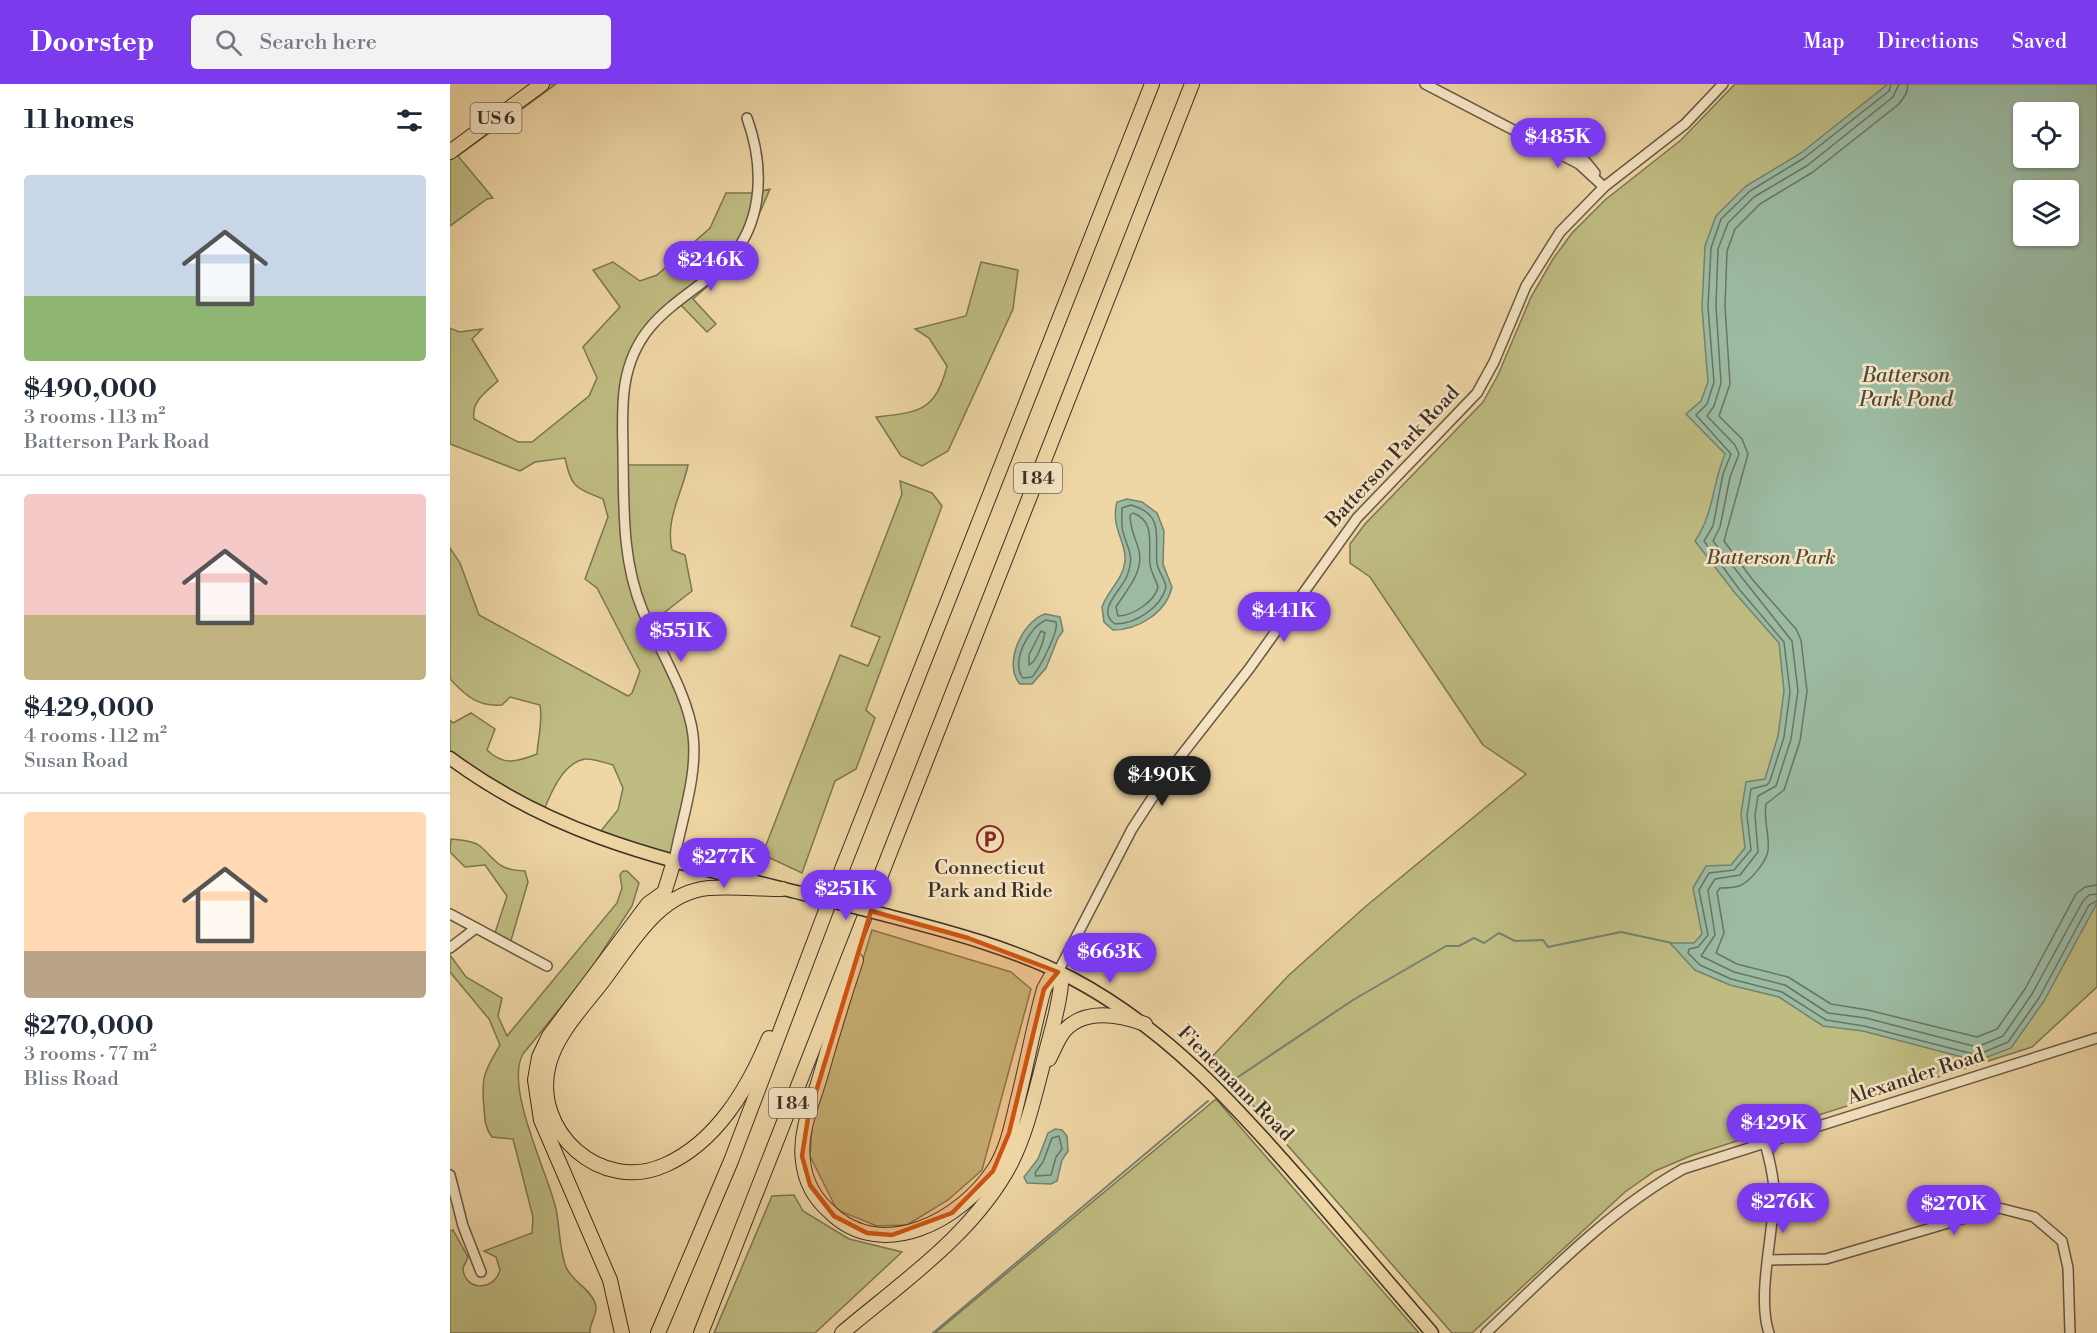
<!DOCTYPE html>
<html lang="en">
<head>
<meta charset="utf-8">
<style>
	body { margin:0; font-family:"Libre Bodoni",serif; background:#f2f2f3; color:#1f2937; height:100vh; display:flex; flex-direction:column; font-size:22px; white-space:nowrap }
	* { box-sizing:border-box; margin:0 }
	p { font-size:20px; color:#747a83 }
	.icon { flex:none; width:33px; height:33px; fill:none; stroke:currentColor; stroke-width:2; stroke-linecap:round; stroke-linejoin:round }
	.map { position:relative; flex:1; overflow:hidden }
	.side { display:flex; flex-direction:column; background:#fff; width:450px }
	.side>* { flex:none }
	.tools { position:absolute; left:1563px; top:18px; display:grid; gap:12px }
	.tools a { display:grid; place-items:center; width:66px; height:66px; border-radius:6px; background:#fff; box-shadow:0 2px 4px #0004; font-size:30px }
	.price { position:absolute; translate:-50% -51px; padding:0 14px; border-radius:21px; background:#7c3aed; color:#fff; font-size:20px; line-height:39px; filter:drop-shadow(0 2px 3px #0008) }
	.price::after { content:''; position:absolute; left:50%; top:36px; width:18px; height:14px; margin-left:-9px; background:inherit; clip-path:polygon(0 0,100% 0,50% 100%) }
	.price.selected { background:#222; color:#fff }
	ul { padding:0; list-style:none }
	li { display:grid; align-content:center; gap:12px; height:318px; padding:0 24px }
	li+li { border-top:2px solid #e0e1e3 }
	li span { display:grid; place-items:center; height:186px; border-radius:6px; color:#555 }
	li>.icon { margin-inline-start:auto }
	span .icon { width:108px; height:108px; fill:#fffc; stroke-width:1 }
	li b { font-size:26px }
	h2 { display:flex; justify-content:space-between; align-items:center; height:72px; padding:0 24px; font-size:26px }
	header { display:flex; align-items:center; gap:36px; box-sizing:border-box; height:84px; padding:0 30px; background:#7c3aed; color:#fff }
	header strong { font-size:28px }
	nav { display:flex; gap:33px; margin-inline-start:auto; font-size:21px }
	.search { width:420px; height:54px; background:#f2f2f3; display:flex; align-items:center; gap:15px; box-sizing:border-box; padding:0 21px; border-radius:6px; color:#747a83; font-size:22px }
	main { display:flex; flex:1; min-height:0 }
	.map>svg:first-child { display:block }
	.green { fill:#bfbc82; stroke:#7c7654; stroke-width:1.5; fill-rule:evenodd }
	.water { fill:#9bbaa2; stroke:#748270; stroke-width:1.5; fill-rule:evenodd }
	.lines { fill:none; stroke-linecap:round; stroke-linejoin:round }
	.shore { stroke:#6a7464; stroke-width:1.5 }
	.stream { stroke:#748270; stroke-width:2 }
	.minor-casing { stroke:#675945; stroke-width:12 }
	.major-casing { stroke:#3a2f25; stroke-width:15 }
	.highway-casing { stroke:#3a2f25; stroke-width:16 }
	.minor { stroke:#f5e4c4; stroke-width:9 }
	.major { stroke:#efd6a5; stroke-width:12 }
	.highway { stroke:#efd6a5; stroke-width:14 }
	.major-bridge-casing { stroke:#3a2f25; stroke-width:15; stroke-linecap:butt }
	.major-bridge { stroke:#efd6a5; stroke-width:12 }
	.marked { fill:#ce5310; fill-opacity:0.2; stroke:#ce5310; stroke-width:4.5; stroke-linejoin:round }
	.labels { text-anchor:middle; dominant-baseline:central; stroke-width:5; stroke-linejoin:round; paint-order:stroke }
	.shield { fill:#f5e4c4; stroke:#726555; stroke-width:1.5 }
	.shield-label { font-size:18px; font-weight:bold; fill:#3a2f25 }
	.street-label { font-size:20px; fill:#3a2f25; stroke:#f5e4c4 }
	.park-label { font-size:20px; font-style:italic; fill:#554b38; stroke:#f5e4c4 }
	.poi-label { font-size:20px; fill:#3a2f25; stroke:#f5e4c4 }
	.water-label { font-size:21px; font-style:italic; fill:#4d4b3e; stroke:#f5e4c4 }
</style>
</head>
<body>
<header>
<strong>Doorstep</strong>
<div class="search"><svg class="icon" aria-label="search" viewBox="0 0 24 24"><circle cx="10" cy="10" r="6"/><path d="M15 15l6 6"/></svg>Search here</div>
<nav><a>Map</a><a>Directions</a><a>Saved</a></nav>
</header>
<main>
<section class="side">
<h2>11 homes<svg class="icon" aria-label="filters" viewBox="0 0 24 24"><path d="M4 7h16M4 17h16"/><circle cx="9" cy="7" r="2"/><circle cx="15" cy="17" r="2"/></svg></h2>
<ul>
<li><span style="background:linear-gradient(#c9d6e8 65%,#8fb573 0)"><svg class="icon" aria-label="home" viewBox="0 0 24 24"><path d="M3 11l9-7 9 7M6 9v11h12V9"/></svg></span><div><b>$490,000</b><p>3 rooms · 113 m²</p><p>Batterson Park Road</p></div></li>
<li><span style="background:linear-gradient(#f6c9c9 65%,#c2b280 0)"><svg class="icon" aria-label="home" viewBox="0 0 24 24"><path d="M3 11l9-7 9 7M6 9v11h12V9"/></svg></span><div><b>$429,000</b><p>4 rooms · 112 m²</p><p>Susan Road</p></div></li>
<li><span style="background:linear-gradient(#ffd9b3 75%,#b9a48a 0)"><svg class="icon" aria-label="home" viewBox="0 0 24 24"><path d="M3 11l9-7 9 7M6 9v11h12V9"/></svg></span><div><b>$270,000</b><p>3 rooms · 77 m²</p><p>Bliss Road</p></div></li>
</ul>
</section>
<div class="map">
<svg width="1647" height="1249" viewBox="0 0 1647 1249">
	<rect width="100%" height="100%" fill="#efd6a5"/>
	<filter id="stains"><feTurbulence type="fractalNoise" baseFrequency=".00333" numOctaves="4"/><feColorMatrix values="0 0 0 0 .2 0 0 0 0 .09 0 0 0 0 .02 0 0 0 .5 -.17"/></filter>
	<radialGradient id="worn" r=".72"><stop offset=".6" stop-color="#630" stop-opacity="0"/><stop offset="1" stop-color="#630" stop-opacity=".3"/></radialGradient>
	<g class="green">
		<polygon points="92,0 106,0 8,72 43,114 37,115 0,142 0,68"/>
		<path d="M1285 0H1647V903L1582 963 1243 1071 1205 1087 1175 1108 1022 1249H1002L797 1015 759 976 839 891 915 823 1076 690 1033 661 920 493 900 479V460L915 440 1033 318 1048 291 1081 213 1103 175 1122 149 1155 116 1231 56ZM1574 28H1618V74H1574ZM1574 106H1618V152H1574Z"/>
		<path d="M320 105 304 142 282 181 243 215 266 240 257 248 227 217 209 232 178 287 174 381H238C232 410 215 435 222 466L235 471 242 507 197 542 236 629 243 659 224 777 145 754 168 726 173 704 163 681C155 679 143 674 135 675 111 679 99 714 91 733L0 676V636L3 639 21 629 45 645 37 666C53 682 67 678 87 670 88 653 93 638 90 621L60 613 52 621C28 623 16 612 0 595V464L10 479 29 531 178 612 182 609 190 587 147 504 135 495 158 433 153 415C126 404 121 404 115 374L85 378 70 387 0 360V244L9 248 32 245 22 255 48 297C36 308 21 317 24 335L68 358H82L139 312 147 294 133 263 170 223 143 186 163 178 190 197 207 191 260 144 276 109H302Z"/>
		<path d="M531 178 568 186 563 225 498 367 472 382 451 372 426 333C469 328 485 328 497 282L479 254 465 245 516 232Z"/>
		<polygon points="450,397 482,409 492,422 416,626 425,634 406,685 385,697 352,789 318,773 311,774 390,571 418,582 430,553 401,542 452,410"/>
		<path d="M1 755C9 756 23 756 30 762 47 777 47 786 75 787L78 798 60 860 44 852 57 812 35 781 15 783 0 768Z"/>
		<path d="M173 787H177L189 799 182 822 137 891 73 970C54 1003 98 1089 106 1125 110 1144 109 1165 116 1183 122 1198 140 1204 145 1219 149 1229 139 1239 140 1249H0V1147L3 1146 18 1173 13 1184C14 1207 44 1208 50 1186L46 1173 34 1167 82 1149 83 1133 63 1055 42 1053C35 1044 35 1036 34 1025 31 993 34 988 50 961L39 935 0 888V871L16 893 52 914 48 932 57 952 167 819 172 804 170 791Z"/>
		<polygon points="422,846 561,888 581,905 532,1086 498,1116 457,1141 427,1142 387,1126 360,1072 362,1041"/>
		<polygon points="766,1015 969,1249 485,1249"/>
		<polygon points="344,1111 353,1127 399,1155 452,1168 365,1249 264,1249 322,1112"/>
	</g>
	<g class="water">
		<path d="M1438 0H1647V819L1594 917 1561 964 1527 977 1413 947 1373 942 1329 913 1280 901 1245 886 1220 859H1244L1252 850 1243 804 1256 782 1281 781 1295 764 1291 730 1296 698 1315 695 1328 652 1334 607 1329 559 1285 509 1245 457C1264 430 1262 400 1275 370L1236 330 1251 317 1258 298 1252 223 1255 162 1266 132 1296 102 1351 69ZM1618 28V74H1574V28ZM1618 106V152H1574V106Z"/>
		<path d="M677 415 692 418 707 429 714 447 713 480 722 503C716 529 688 546 663 546L654 538 652 523C658 506 673 496 675 477 677 458 660 444 667 418Z"/>
		<path d="M595 530 610 533 613 547 608 554 596 584 582 600H570C552 580 573 537 595 530Z"/>
		<polygon points="605,1045 612,1046 617,1052 618,1067 612,1076 607,1097 601,1100 577,1099 574,1093 588,1075 598,1049"/>
	</g>
	<g class="lines">
		<g class="shore">
			<polyline points="1441,0 1439,7 1354,74 1300,107 1271,135 1261,164 1258,223 1264,298 1257,320 1246,331 1281,370 1273,390 1263,442 1254,457 1289,505 1334,558 1340,608 1334,653 1320,697 1317,701 1301,705 1297,731 1301,766 1284,786 1259,789 1249,806 1258,851 1248,863 1239,865 1238,869 1250,881 1281,895 1332,908 1376,936 1414,942 1527,971 1558,958 1589,914 1639,821 1647,817"/>
			<polyline points="1449,0 1443,13 1358,81 1304,113 1278,139 1268,165 1266,222 1271,299 1264,322 1257,332 1285,361 1289,370 1280,393 1270,443 1263,457 1342,557 1348,607 1341,655 1326,702 1308,712 1305,731 1308,768 1290,791 1265,795 1258,806 1265,851 1251,872 1284,888 1335,901 1378,929 1416,934 1527,963 1553,952 1582,910 1633,817 1639,811 1647,810"/>
			<path d="M1458 0 1456 10 1449 20 1363 88 1310 120 1285 145 1277 167 1275 222 1280 300 1269 332 1292 355 1298 370 1274 457 1302 495 1346 545 1351 556 1357 607 1350 657 1334 706 1316 720C1313 736 1320 751 1318 767 1316 778 1300 798 1289 802 1283 804 1276 804 1270 804L1267 808 1274 849 1266 869 1287 880 1338 893 1381 920 1418 926 1527 953 1547 945 1575 905 1626 810 1635 803 1647 801"/>
			<path d="M681 421C716 431 704 454 707 480 709 489 715 495 716 503 711 524 685 540 665 540 645 526 672 506 677 492 685 470 678 467 673 448 671 441 672 432 672 424Z"/>
			<path d="M683 429C706 437 698 461 700 480 701 489 706 495 708 503 705 517 683 532 668 532L666 523C677 505 696 486 688 463 684 451 680 444 680 431Z"/>
			<path d="M596 536 606 538C609 547 590 584 582 593L573 594C560 578 579 543 596 536Z"/>
			<path d="M591 547 595 549C593 559 587 577 579 581V571Z"/>
			<polygon points="609,1052 612,1065 606,1073 601,1091 586,1092 585,1089 593,1078 602,1054"/>
		</g>
		<g class="stream">
			<polyline points="782,997 903,916 996,862 1009,862 1024,854 1034,859 1049,849 1065,857 1093,856 1098,863 1171,848 1222,859"/>
			<polyline points="483,1249 758,1017"/>
		</g>
		<defs>
			<g id="minor">
				<polyline points="975,0 1129,80 1154,103"/>
				<polyline points="1098,60 1127,67 1145,89"/>
				<path d="M224 777C231 737 248 692 243 651 238 610 208 564 192 525 172 476 174 424 173 373 173 349 171 324 175 300 185 240 224 222 266 188 314 149 316 87 297 34"/>
				<polyline points="0,830 97,882"/>
				<polyline points="0,864 26,844"/>
				<polyline points="608,888 682,745 723,682 799,585 907,434 1027,309 1044,278 1076,202 1110,148 1154,103 1235,40 1273,0"/>
				<path d="M1315 1059C1319 1074 1323 1090 1324 1105 1325 1146 1306 1211 1319 1249"/>
				<polyline points="0,1091 13,1142 31,1188"/>
				<polyline points="1318,1176 1376,1175 1549,1124 1584,1133 1612,1157 1618,1184 1620,1249"/>
				<path d="M1036 1249C1098 1190 1158 1127 1233 1085L1647 954"/>
			</g>
			<g id="major">
				<path d="M0 674C113 758 229 778 362 812"/>
				<path d="M439 832C501 848 565 865 623 895 717 945 786 1022 855 1101 898 1151 940 1200 982 1249"/>
			</g>
			<g id="highway">
				<polyline points="0,68 92,0"/>
				<polyline points="211,819 224,777"/>
				<path d="M319 954C298 1004 267 1058 215 1081 151 1110 81 1047 99 980 107 949 134 922 153 897 181 860 209 808 259 804 283 802 308 805 332 805"/>
				<path d="M599 975C604 966 608 954 615 946 636 924 670 931 695 940"/>
				<polyline points="172,1249 160,1196 91,1036 85,996 89,973 99,952 198,820 212,810"/>
				<polyline points="208,1249 281,1077 383,808 702,0"/>
				<polyline points="251,1249 742,0"/>
				<path d="M392 1249C451 1199 524 1150 561 1079 577 1047 584 1014 593 980 599 954 609 926 611 900L608 888 600 894 594 905C584 941 577 979 568 1015 562 1039 558 1063 545 1084 512 1136 432 1179 380 1128 365 1115 355 1097 353 1077 349 1049 362 1020 370 993 381 954 393 915 406 876"/>
			</g>
		</defs>
		<use href="#minor" class="minor-casing"/>
		<use href="#major" class="major-casing"/>
		<use href="#highway" class="highway-casing"/>
		<use href="#minor" class="minor"/>
		<use href="#major" class="major"/>
		<use href="#highway" class="highway"/>
		<defs>
			<polyline id="major-bridge" points="362,812 439,832"/>
		</defs>
		<use href="#major-bridge" class="major-bridge-casing"/>
		<use href="#major-bridge" class="major-bridge"/>
	</g>
	<path class="marked" d="M421 827 518 854 608 888 594 905 559 1049 543 1087 502 1129 442 1151 417 1149 384 1132 360 1101 352 1072 358 1034Z"/>
	<defs>
		<symbol id="parking-ring" viewBox="-11 -11 22 22"><circle r="9.5" fill="#f5e4c4" stroke="#8f2418" stroke-width="1.5"/><path d="M-3.5-5.5H1a3.5 3.5 0 0 1 0 7H-1V5.5H-3.5ZM-1-3.4V-.6H.8a1.4 1.4 0 0 0 0-2.8Z" fill="#8f2418"/></symbol>
	</defs>
	<g fill-rule="evenodd">
		<use href="#parking-ring" x="525" y="740" width="30" height="30"/>
	</g>
	<g class="labels">
		<g class="shield">
			<rect x="20.5" y="19" width="51" height="30" rx="4.5"/>
			<rect x="564" y="379" width="48" height="30" rx="4.5"/>
			<rect x="319" y="1004" width="48" height="30" rx="4.5"/>
		</g>
		<g class="shield-label">
			<text x="46" y="34">US 6</text>
			<text x="588" y="394">I 84</text>
			<text x="343" y="1019">I 84</text>
		</g>
		<g class="street-label">
			<text transform="translate(943 373) rotate(-47)">Batterson Park Road</text>
			<text transform="translate(1466 993) rotate(-18)">Alexander Road</text>
			<text transform="translate(785 1000) rotate(45)">Fienemann Road</text>
		</g>
		<g class="park-label">
			<text x="1321" y="474">Batterson Park</text>
		</g>
		<g class="poi-label">
			<text x="540" y="784">Connecticut<tspan x="540" dy="23">Park and Ride</tspan></text>
		</g>
		<g class="water-label">
			<text x="1456" y="292">Batterson<tspan x="1456" dy="24">Park Pond</tspan></text>
		</g>
	</g>
	<rect width="100%" height="100%" filter="url(#stains)"/>
	<rect width="100%" height="100%" fill="url(#worn)"/>
</svg>
<div class="tools">
<a><svg class="icon" aria-label="locate" viewBox="0 0 24 24"><circle cx="12" cy="12" r="6"/><path d="M12 2v4M12 18v4M2 12h4M18 12h4"/></svg></a>
<a><svg class="icon" aria-label="layers" viewBox="0 0 24 24"><path d="M12 4l9 5-9 5-9-5zM3 14l9 5 9-5"/></svg></a>
</div>
<b class="price" style="left:1108px;top:85px">$485K</b>
<b class="price" style="left:261px;top:208px">$246K</b>
<b class="price" style="left:834px;top:559px">$441K</b>
<b class="price" style="left:231px;top:579px">$551K</b>
<b class="price selected" style="left:712px;top:723px">$490K</b>
<b class="price" style="left:274px;top:805px">$277K</b>
<b class="price" style="left:396px;top:837px">$251K</b>
<b class="price" style="left:660px;top:900px">$663K</b>
<b class="price" style="left:1324px;top:1071px">$429K</b>
<b class="price" style="left:1333px;top:1150px">$276K</b>
<b class="price" style="left:1504px;top:1152px">$270K</b>
</div>
</main>
</body>
</html>
